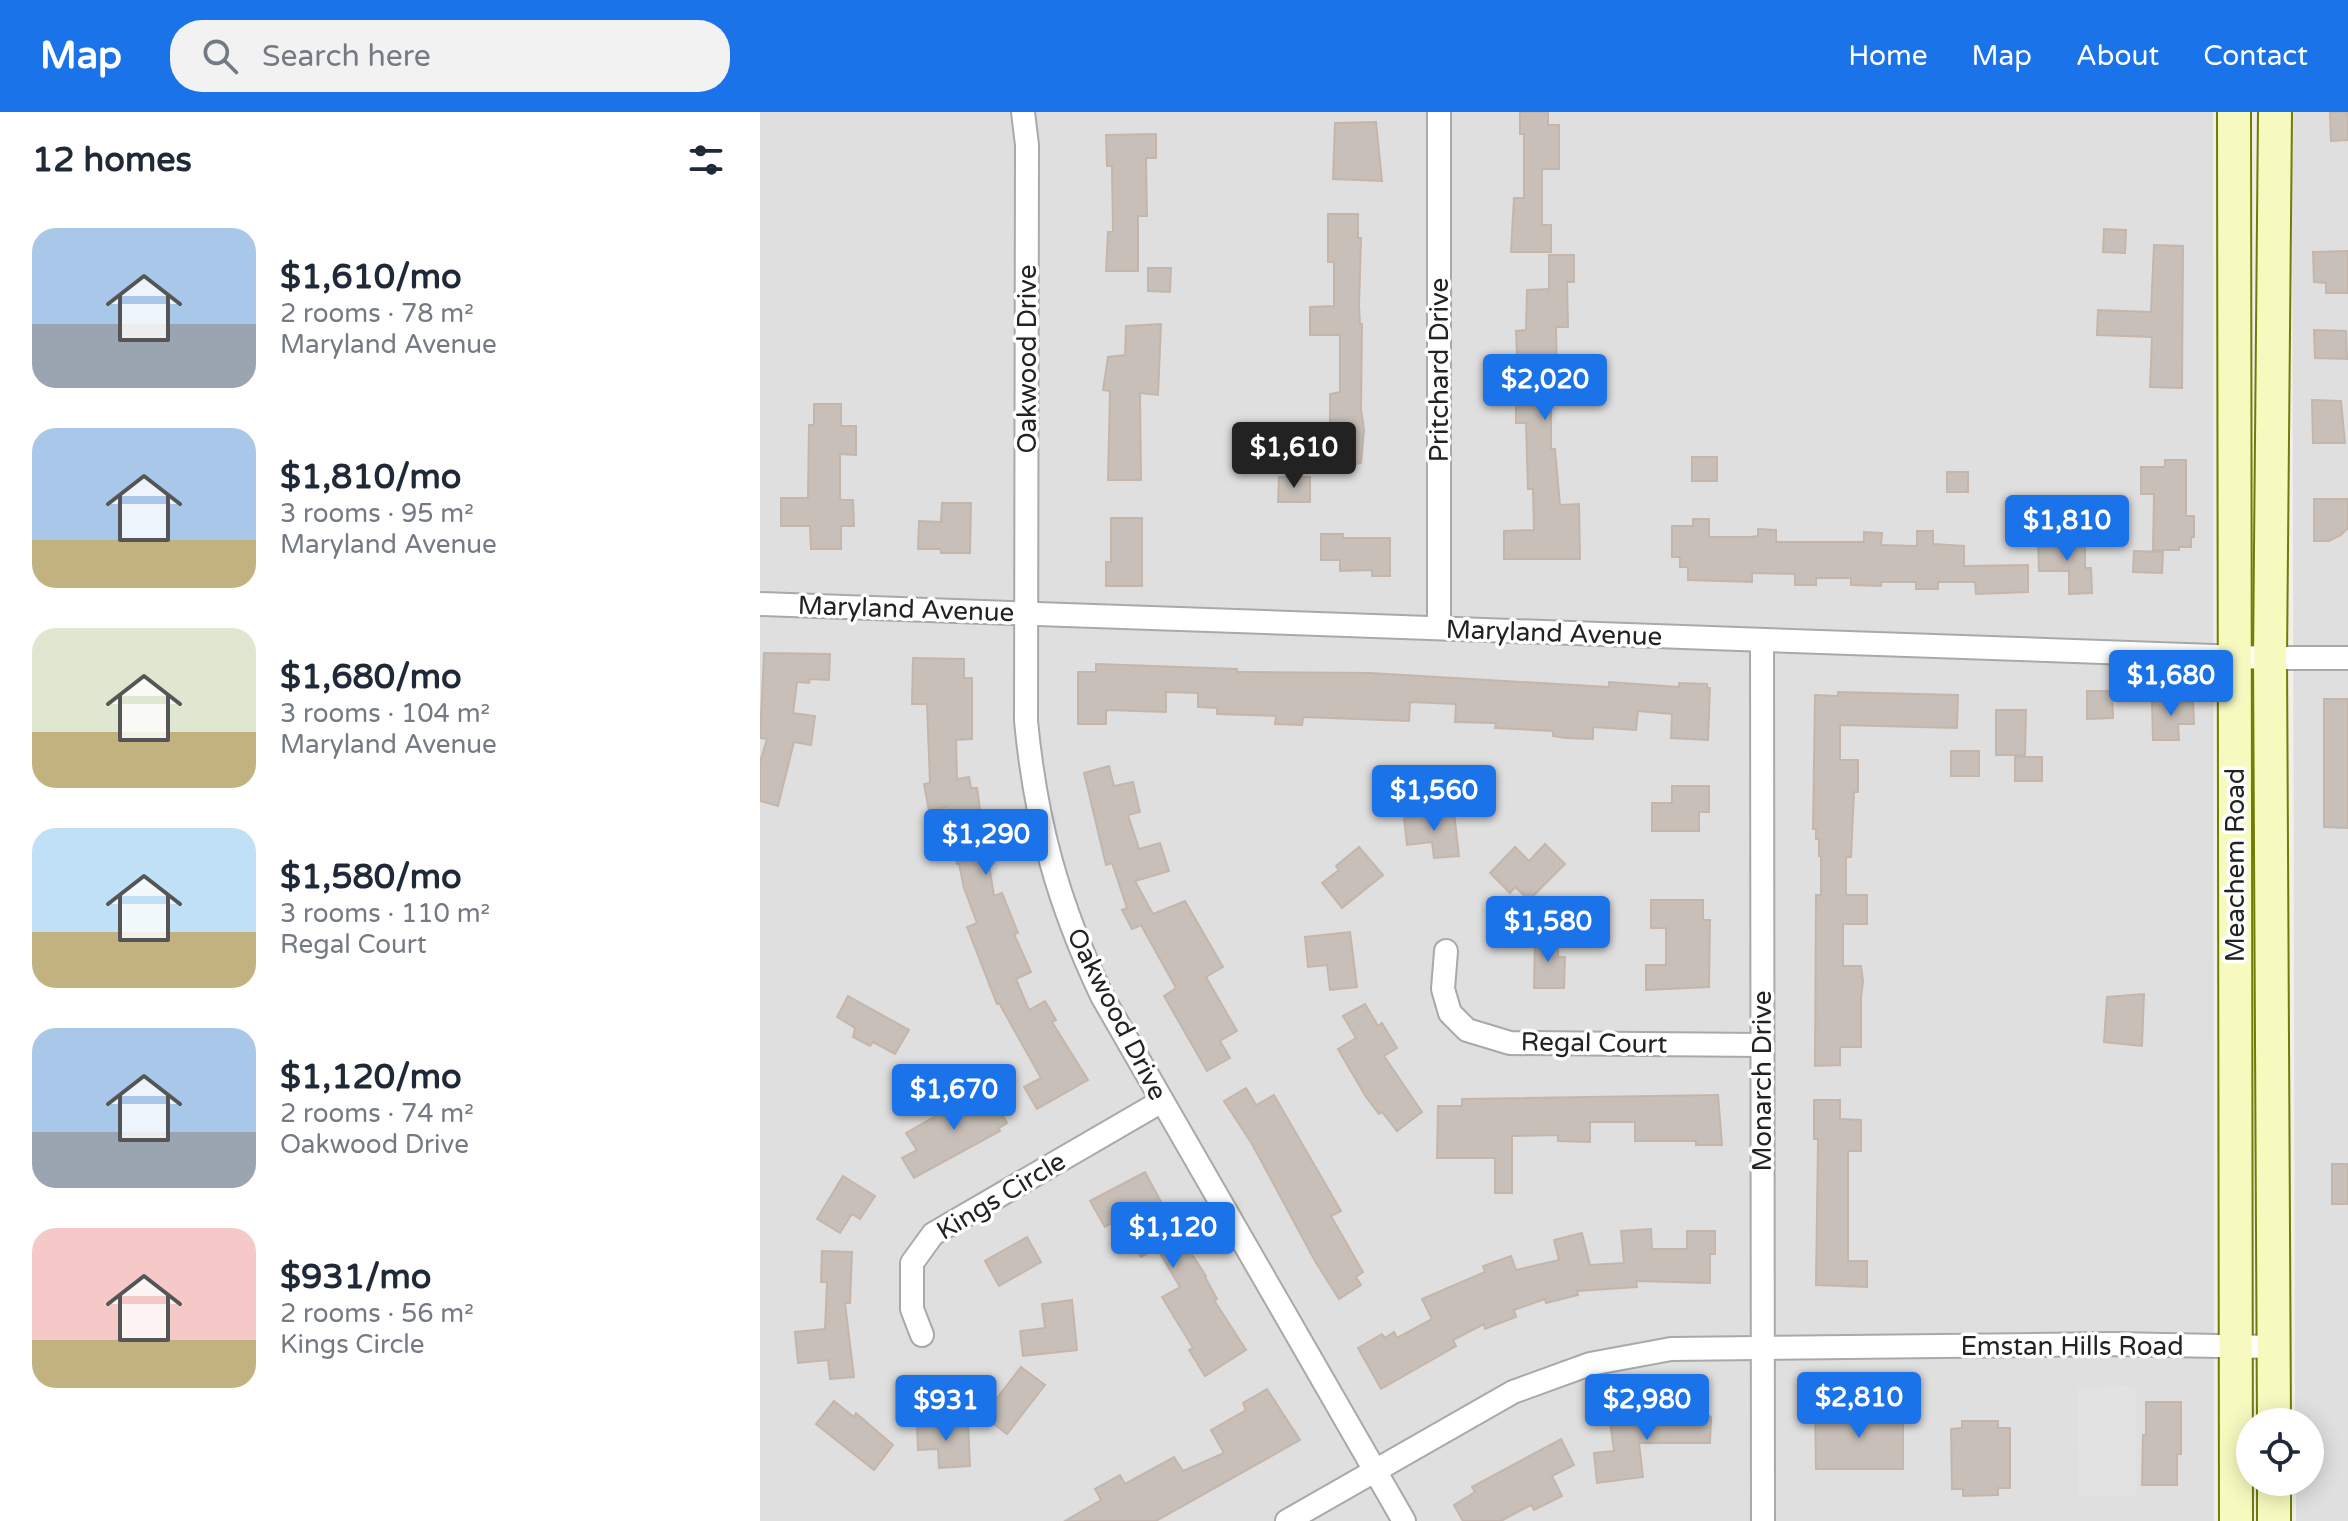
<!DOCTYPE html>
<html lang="en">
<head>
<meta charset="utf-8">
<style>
	body { margin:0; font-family:"Varela Round",sans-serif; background:#f2f2f3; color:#1f2937; height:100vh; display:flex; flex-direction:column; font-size:30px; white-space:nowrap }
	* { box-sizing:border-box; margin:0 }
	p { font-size:26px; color:#747a83 }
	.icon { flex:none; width:44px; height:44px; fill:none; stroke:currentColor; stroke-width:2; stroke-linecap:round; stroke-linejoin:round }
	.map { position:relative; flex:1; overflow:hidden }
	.sheet { display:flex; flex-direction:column; background:#fff; width:760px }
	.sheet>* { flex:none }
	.fabs { position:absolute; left:1476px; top:1296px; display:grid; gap:16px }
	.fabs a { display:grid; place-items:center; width:88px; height:88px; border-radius:50%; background:#fff; box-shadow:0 4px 20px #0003; font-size:40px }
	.price { position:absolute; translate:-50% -68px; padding:0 18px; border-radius:8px; background:#1a73e8; color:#fff; font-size:26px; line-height:52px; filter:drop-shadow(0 2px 4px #0008) }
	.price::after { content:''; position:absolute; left:50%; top:48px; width:24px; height:18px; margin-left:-12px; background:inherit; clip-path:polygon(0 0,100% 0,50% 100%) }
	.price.selected { background:#222; color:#fff }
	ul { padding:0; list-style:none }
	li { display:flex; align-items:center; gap:24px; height:200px; padding:0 32px }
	li span { display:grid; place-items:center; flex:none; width:224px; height:160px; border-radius:24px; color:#555 }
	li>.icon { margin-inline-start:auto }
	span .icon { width:96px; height:96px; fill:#fffc; stroke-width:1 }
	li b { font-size:34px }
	h2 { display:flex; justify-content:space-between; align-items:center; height:96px; padding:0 32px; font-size:34px }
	header { display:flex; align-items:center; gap:48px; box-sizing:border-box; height:112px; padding:0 40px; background:#1a73e8; color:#fff }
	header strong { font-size:38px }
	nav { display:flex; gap:44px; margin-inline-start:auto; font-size:28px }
	.search { width:560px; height:72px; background:#f2f2f3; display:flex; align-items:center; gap:20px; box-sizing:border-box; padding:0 28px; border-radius:32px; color:#747a83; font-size:30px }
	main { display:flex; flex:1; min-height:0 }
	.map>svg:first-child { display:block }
	.residential { fill:#e0dfdf }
	.parking { fill:#e2e2e2 }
	.building { fill:#c7bfb8; stroke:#c4b6ab; stroke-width:2 }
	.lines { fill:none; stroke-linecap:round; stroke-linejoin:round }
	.street-casing { stroke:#a9a9a9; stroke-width:26 }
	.secondary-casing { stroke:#707d05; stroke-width:36 }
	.street { stroke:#fff; stroke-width:22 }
	.secondary { stroke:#f7fabf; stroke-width:32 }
	.labels { text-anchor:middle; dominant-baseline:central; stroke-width:7; stroke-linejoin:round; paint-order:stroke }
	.street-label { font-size:26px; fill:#222; stroke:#fff }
</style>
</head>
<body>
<header>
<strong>Map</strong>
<div class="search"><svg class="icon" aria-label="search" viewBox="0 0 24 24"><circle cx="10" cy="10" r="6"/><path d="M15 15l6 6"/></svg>Search here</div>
<nav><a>Home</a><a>Map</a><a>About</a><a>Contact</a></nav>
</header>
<main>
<section class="sheet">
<h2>12 homes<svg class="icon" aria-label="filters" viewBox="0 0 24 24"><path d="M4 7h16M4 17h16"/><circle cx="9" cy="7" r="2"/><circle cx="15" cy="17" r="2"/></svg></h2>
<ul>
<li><span style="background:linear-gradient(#a9c7e8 60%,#9aa5b1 0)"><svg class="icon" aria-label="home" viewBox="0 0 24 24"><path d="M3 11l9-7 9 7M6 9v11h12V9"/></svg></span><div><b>$1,610/mo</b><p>2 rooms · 78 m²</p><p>Maryland Avenue</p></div></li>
<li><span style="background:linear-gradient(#a9c7e8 70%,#c2b280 0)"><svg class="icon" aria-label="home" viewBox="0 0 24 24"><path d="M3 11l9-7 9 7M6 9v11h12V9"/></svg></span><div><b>$1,810/mo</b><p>3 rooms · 95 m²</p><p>Maryland Avenue</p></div></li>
<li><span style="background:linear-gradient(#dfe7d0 65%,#c2b280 0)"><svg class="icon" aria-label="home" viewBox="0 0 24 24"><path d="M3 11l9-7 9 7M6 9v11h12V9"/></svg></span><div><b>$1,680/mo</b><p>3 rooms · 104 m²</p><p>Maryland Avenue</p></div></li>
<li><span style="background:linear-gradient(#bfe0f5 65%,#c2b280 0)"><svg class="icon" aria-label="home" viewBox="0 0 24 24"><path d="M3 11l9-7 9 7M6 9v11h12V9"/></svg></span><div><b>$1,580/mo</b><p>3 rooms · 110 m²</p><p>Regal Court</p></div></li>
<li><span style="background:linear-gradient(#a9c7e8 65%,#9aa5b1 0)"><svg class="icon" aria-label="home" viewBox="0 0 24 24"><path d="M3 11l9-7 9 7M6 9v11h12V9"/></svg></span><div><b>$1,120/mo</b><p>2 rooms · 74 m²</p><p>Oakwood Drive</p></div></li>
<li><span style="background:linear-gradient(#f6c9c9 70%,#c2b280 0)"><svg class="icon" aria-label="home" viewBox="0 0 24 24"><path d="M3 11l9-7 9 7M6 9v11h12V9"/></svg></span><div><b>$931/mo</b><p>2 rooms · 56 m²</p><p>Kings Circle</p></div></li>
</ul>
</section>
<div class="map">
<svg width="1588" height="1409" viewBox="0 0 1588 1409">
	<rect width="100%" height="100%" fill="#f2efe9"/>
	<g class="residential">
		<polygon points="0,0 1453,0 1454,1409 0,1409"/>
		<polygon points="1532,0 1588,0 1588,1409 1536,1409 1536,1370 1550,1370 1550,1310 1535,1310"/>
	</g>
	<polygon class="parking" points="1375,1274 1377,1383 1319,1384 1317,1275"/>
	<g class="building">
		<polygon points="760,0 788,0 788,13 799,13 799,57 782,57 782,113 791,113 791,140 751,140 754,86 764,86 764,22 760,22"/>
		<polygon points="1570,0 1588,0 1588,28 1571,29"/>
		<polygon points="616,10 622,69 573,67 575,11"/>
		<polygon points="396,22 396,46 386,46 387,104 378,104 378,159 346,159 348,120 353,120 352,54 347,54 346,23"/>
		<polygon points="568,102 598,102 598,126 601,126 599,194 600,212 602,212 601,297 604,318 601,351 587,354 570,352 570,282 580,280 580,223 550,223 550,195 574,194 574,150 568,150"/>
		<polygon points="1344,117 1366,118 1365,141 1343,140"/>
		<polygon points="1394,133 1423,134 1422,276 1390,275 1392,225 1337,223 1338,198 1391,200"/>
		<polygon points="1588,139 1588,181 1566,181 1566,171 1554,170 1553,140"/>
		<polygon points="789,143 814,143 814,170 807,170 808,215 796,215 797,264 814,264 814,291 791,291 791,337 795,337 800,393 819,392 820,447 744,447 744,419 774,418 773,377 768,377 766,311 756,311 756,283 764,283 764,243 757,244 756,219 766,218 767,178 789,177"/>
		<polygon points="388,156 411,156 410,180 388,179"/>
		<polygon points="401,212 398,283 380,281 381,368 348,368 350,279 343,278 348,245 365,243 366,214"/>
		<polygon points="1554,218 1586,219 1587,247 1555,246"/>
		<polygon points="1552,288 1581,289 1585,331 1553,331"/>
		<polygon points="54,292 81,292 81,314 96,314 96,343 80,342 80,386 81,388 93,388 94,414 81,414 81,437 51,437 50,414 21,414 21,386 48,386 49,313 54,313"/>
		<rect x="932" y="345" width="25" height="24"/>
		<polygon points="1405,348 1426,348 1426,404 1434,404 1434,425 1431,425 1431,435 1419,435 1419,438 1393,438 1394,382 1381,382 1381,355 1405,355"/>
		<rect x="1187" y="360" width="21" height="20"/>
		<polygon points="519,365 550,365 550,390 518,390"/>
		<polygon points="1554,387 1588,387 1588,416 1581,423 1569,429 1554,429"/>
		<polygon points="182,391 211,391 210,441 181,441 181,437 158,437 159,409 181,410"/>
		<polygon points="351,406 382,406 382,474 346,474 346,450 351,450"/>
		<polygon points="933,407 949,407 949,425 990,425 998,424 998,417 1016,418 1016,430 1104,430 1104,420 1122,421 1121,433 1157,434 1157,419 1173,419 1173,432 1204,434 1204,454 1268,453 1268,480 1216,482 1215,470 1178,470 1178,477 1156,477 1156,470 1121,470 1121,474 1091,473 1091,466 1056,466 1056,473 1035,473 1035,462 992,461 992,470 928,468 928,455 920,455 920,445 912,445 912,414 933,414"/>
		<polygon points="561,422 583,422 583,426 630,426 630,464 612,464 612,458 580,459 580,448 561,448"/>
		<polygon points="1325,429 1325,456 1331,456 1332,481 1309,482 1309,459 1279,459 1278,430"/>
		<polygon points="1374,439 1403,440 1402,461 1373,460"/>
		<polygon points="4,541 70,542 69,568 50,567 49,571 37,570 33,601 55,604 51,633 34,630 18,694 0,689 0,650 7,627 0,626"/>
		<polygon points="153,546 204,547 204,566 212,566 212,627 196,628 197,667 209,665 211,676 217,676 224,726 228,726 231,745 228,746 234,784 242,781 258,821 254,822 271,860 256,867 269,898 285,889 296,908 292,910 328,968 277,997 264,975 281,966 239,891 237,892 207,815 217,811 204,776 199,752 197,752 188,695 169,699 164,672 170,671 167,592 152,592"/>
		<polygon points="336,552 477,557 477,560 489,560 610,561 849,575 849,570 919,575 919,571 947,572 947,576 950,576 948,628 911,626 912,602 878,599 876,618 833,615 833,627 805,626 793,624 793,619 735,616 736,611 695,610 696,592 650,590 649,609 543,605 542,613 515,612 516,604 457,602 457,596 438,595 438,581 406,580 406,600 346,598 346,612 318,612 318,560 336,560"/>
		<polygon points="1327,579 1352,579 1353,606 1327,607"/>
		<polygon points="1078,580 1198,583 1197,616 1080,613 1080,648 1098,648 1098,680 1094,680 1091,745 1086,745 1086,783 1107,783 1107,812 1083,812 1083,854 1101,854 1103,869 1101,886 1101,935 1080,935 1080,953 1055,954 1056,783 1061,783 1061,744 1059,744 1059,727 1056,727 1056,717 1053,717 1055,583 1078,584"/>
		<polygon points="1564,587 1588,587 1588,716 1564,715"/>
		<polygon points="1392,589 1433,589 1434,612 1418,612 1419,628 1393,628"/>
		<polygon points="1236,598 1266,598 1265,643 1236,643"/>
		<rect x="1191" y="639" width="28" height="25"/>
		<rect x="1255" y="645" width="27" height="24"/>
		<polygon points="349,654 354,674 373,670 380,700 368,703 379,737 400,731 409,759 375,769 393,802 425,789 463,855 446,865 477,919 460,929 470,946 447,959 404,884 416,876 381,813 372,817 362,798 367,796 352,751 346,753 324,661"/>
		<polygon points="912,674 949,674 949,700 939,700 939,719 892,719 892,691 912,691"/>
		<polygon points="694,700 699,744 674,746 672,730 647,733 644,706"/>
		<polygon points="785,732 805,752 769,788 755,775 750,781 730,761 755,735 769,749"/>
		<polygon points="599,735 623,763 582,796 562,771 579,758 576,754"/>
		<polygon points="891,788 943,788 943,808 950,808 949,875 886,878 886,853 906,853 906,816 891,816"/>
		<polygon points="590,820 597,875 570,878 567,853 548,855 545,825"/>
		<polygon points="775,825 798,826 798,845 805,845 804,876 774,876"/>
		<polygon points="1384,882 1382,934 1344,930 1347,885"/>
		<polygon points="88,884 149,918 135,942 113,930 110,934 93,925 95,916 77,905"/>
		<polygon points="605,892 618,914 622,911 637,936 624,944 662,1000 637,1019 622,1000 619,1002 606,985 578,937 596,926 583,904"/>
		<polygon points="226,975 247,1011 239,1016 240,1019 154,1066 142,1046 157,1038 146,1021"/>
		<polygon points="486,976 496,993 514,983 581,1099 571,1104 603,1160 596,1165 601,1173 579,1187 555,1149 492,1032 464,989"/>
		<polygon points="958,983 962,1033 936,1033 936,1029 875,1029 875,1010 830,1010 830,1030 798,1029 798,1023 752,1024 752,1081 735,1081 735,1046 677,1046 678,994 702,994 702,987"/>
		<polygon points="1054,988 1080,988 1080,1007 1101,1008 1101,1039 1088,1039 1088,1149 1107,1149 1107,1175 1056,1173 1058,1027 1054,1027"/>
		<rect x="1572" y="1052" width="16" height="40"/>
		<polygon points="385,1060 416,1118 446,1164 445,1165 457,1187 454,1188 486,1238 445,1264 429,1238 433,1236 402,1185 420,1175 397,1136 381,1145 359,1107 345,1115 330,1089"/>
		<polygon points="83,1064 115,1084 100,1107 92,1102 80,1121 57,1107"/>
		<polygon points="891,1117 892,1137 927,1137 927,1119 955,1119 955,1142 950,1142 950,1171 876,1169 877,1175 817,1179 818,1183 786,1191 785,1187 754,1198 756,1205 725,1217 724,1212 693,1228 696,1234 621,1277 598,1236 622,1222 625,1226 634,1220 637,1226 672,1207 662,1187 725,1160 723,1154 751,1144 756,1158 799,1148 794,1128 822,1121 830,1153 864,1151 861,1119"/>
		<polygon points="267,1125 281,1150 239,1174 225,1149"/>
		<polygon points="62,1139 92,1140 90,1191 85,1191 94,1265 70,1267 68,1248 38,1251 35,1220 65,1217 67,1170 61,1170"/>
		<polygon points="312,1188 317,1238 263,1244 260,1219 285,1216 282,1192"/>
		<polygon points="261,1255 285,1273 247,1322 223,1304"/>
		<polygon points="507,1277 540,1328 396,1409 305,1409 341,1388 335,1377 360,1363 365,1372 414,1345 423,1359 464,1341 451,1318 486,1298 483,1291"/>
		<polygon points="74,1289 94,1305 96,1301 133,1333 114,1358 56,1312"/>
		<polygon points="1386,1290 1421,1290 1421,1342 1417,1342 1417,1373 1382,1373 1383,1323 1386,1323"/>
		<polygon points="1055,1299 1143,1299 1143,1357 1056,1357"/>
		<polygon points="898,1303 948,1303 951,1305 950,1331 879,1331 883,1365 837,1371 834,1341 854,1339 850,1310"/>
		<polygon points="1202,1309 1238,1309 1238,1316 1250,1316 1250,1376 1238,1376 1238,1383 1203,1384 1203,1377 1192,1377 1191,1317 1202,1316"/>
		<polygon points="208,1310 210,1354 179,1356 178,1337 158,1338 157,1312"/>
		<polygon points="801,1327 814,1353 792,1364 802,1384 774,1398 771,1393 741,1409 703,1409 694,1393 715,1380 712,1375"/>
	</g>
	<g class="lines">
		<defs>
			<g id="street">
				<path d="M263 0 267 33 266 609C276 712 298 791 342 884L644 1409"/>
				<polyline points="679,0 679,516"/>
				<polyline points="0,492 1510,546 1588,546"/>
				<polyline points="1002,528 1003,1409"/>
				<polyline points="686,839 683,877 690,901 707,918 750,931 1002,933"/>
				<polyline points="162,1223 152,1197 152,1151 173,1122 402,989"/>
				<polyline points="527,1409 753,1280 830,1252 911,1237 1352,1232 1514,1235"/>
			</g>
			<g id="secondary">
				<polyline points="1474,0 1476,1409"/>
				<polyline points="1514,1310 1510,546 1515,0"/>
				<polyline points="1514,1370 1514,1409"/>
			</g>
		</defs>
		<use href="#street" class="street-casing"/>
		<use href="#secondary" class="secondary-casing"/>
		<use href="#street" class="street"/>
		<use href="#secondary" class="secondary"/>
	</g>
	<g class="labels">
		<g class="street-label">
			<text transform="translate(267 247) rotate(-90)">Oakwood Drive</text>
			<text transform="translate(679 258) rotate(-90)">Pritchard Drive</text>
			<text transform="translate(146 497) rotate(2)">Maryland Avenue</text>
			<text transform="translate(794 521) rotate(2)">Maryland Avenue</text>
			<text transform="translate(1475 753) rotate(-90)">Meachem Road</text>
			<text transform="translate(357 902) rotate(63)">Oakwood Drive</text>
			<text transform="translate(834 931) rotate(1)">Regal Court</text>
			<text transform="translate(1002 969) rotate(-90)">Monarch Drive</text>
			<text transform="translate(241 1084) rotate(-31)">Kings Circle</text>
			<text x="1312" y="1234">Emstan Hills Road</text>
		</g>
	</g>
</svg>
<div class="fabs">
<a><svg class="icon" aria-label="locate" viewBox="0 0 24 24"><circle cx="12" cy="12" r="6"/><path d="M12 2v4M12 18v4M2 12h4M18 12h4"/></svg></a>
</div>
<b class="price" style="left:785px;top:310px">$2,020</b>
<b class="price selected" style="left:534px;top:378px">$1,610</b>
<b class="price" style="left:1307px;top:451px">$1,810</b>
<b class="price" style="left:1411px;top:606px">$1,680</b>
<b class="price" style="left:674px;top:721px">$1,560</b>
<b class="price" style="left:226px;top:765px">$1,290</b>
<b class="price" style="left:788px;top:852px">$1,580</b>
<b class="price" style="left:194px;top:1020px">$1,670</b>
<b class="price" style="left:413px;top:1158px">$1,120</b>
<b class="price" style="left:1099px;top:1328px">$2,810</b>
<b class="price" style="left:887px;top:1330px">$2,980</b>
<b class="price" style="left:186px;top:1331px">$931</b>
</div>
</main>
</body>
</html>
